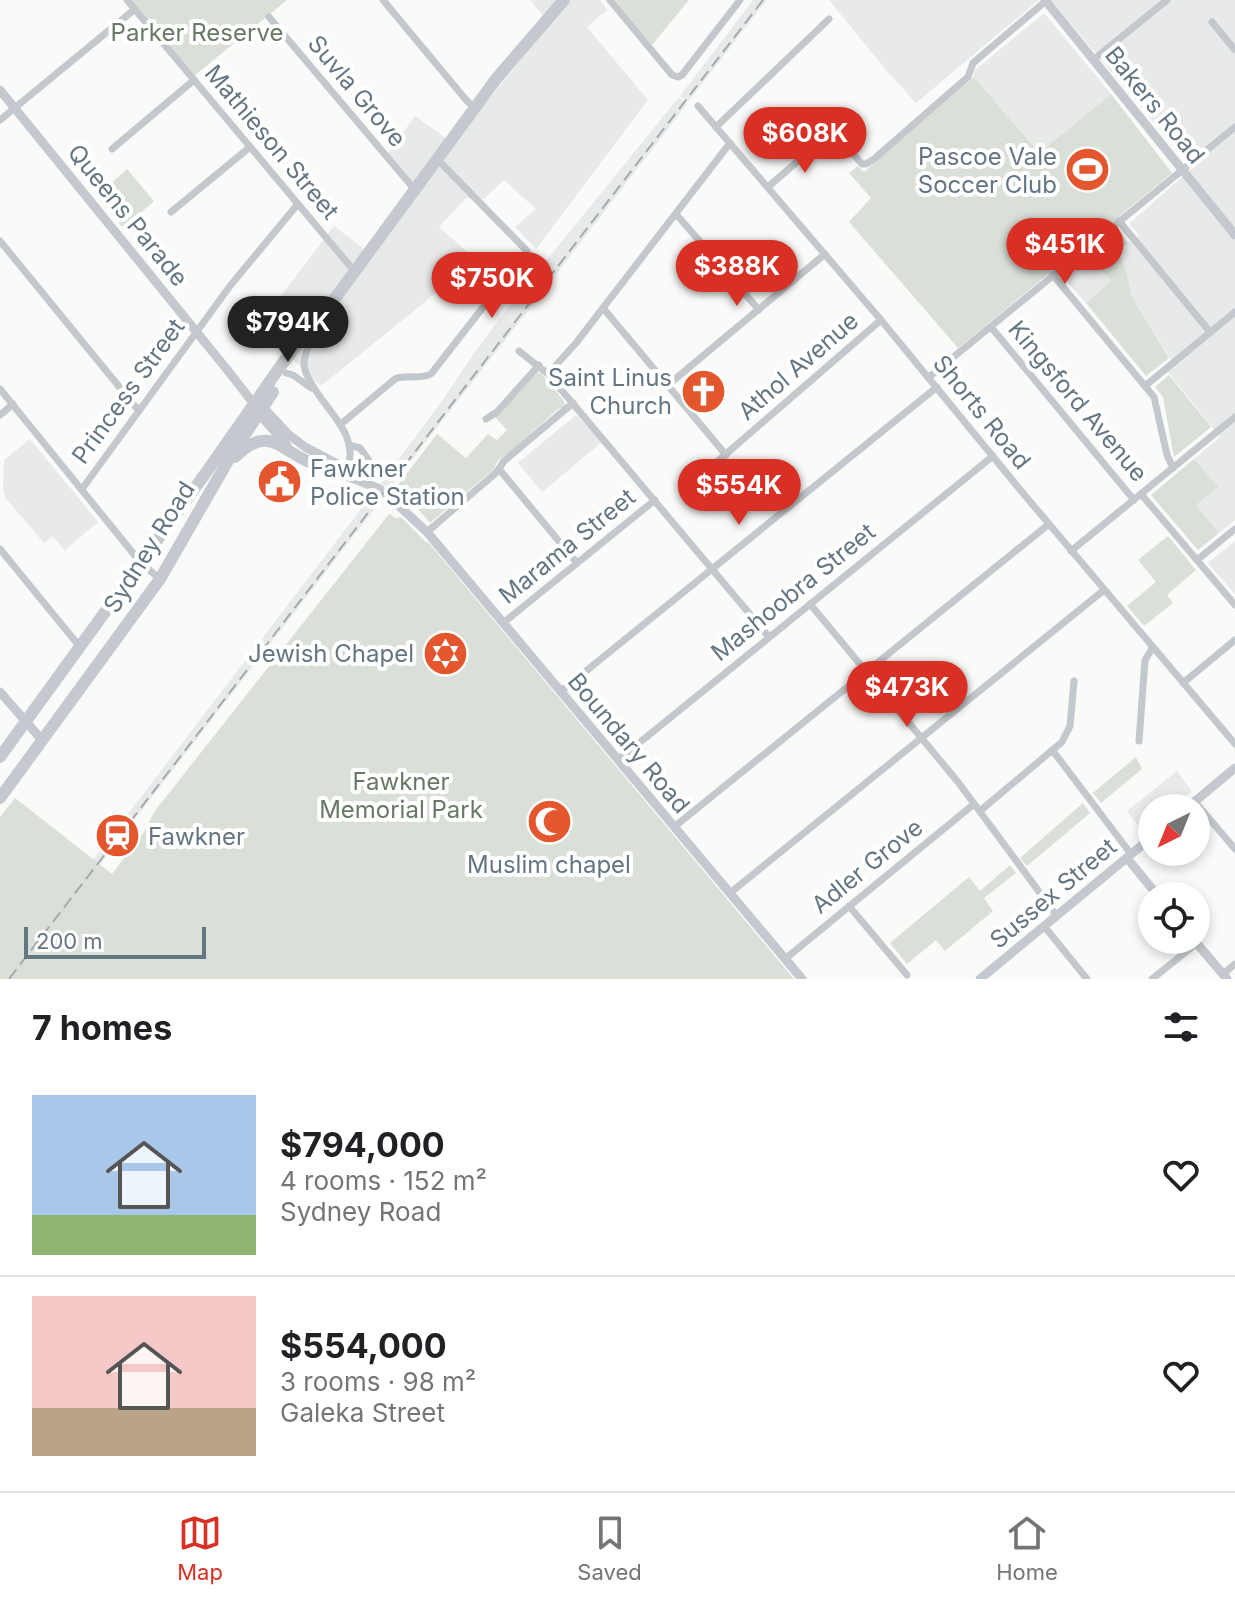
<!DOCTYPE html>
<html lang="en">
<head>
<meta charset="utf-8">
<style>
	body { margin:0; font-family:Inter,sans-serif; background:#f6f6f6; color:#202124; height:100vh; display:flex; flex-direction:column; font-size:30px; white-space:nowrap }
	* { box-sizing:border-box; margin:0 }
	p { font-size:26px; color:#757577 }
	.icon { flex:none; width:44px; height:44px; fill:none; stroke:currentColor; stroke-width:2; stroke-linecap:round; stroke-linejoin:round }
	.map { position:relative; height:979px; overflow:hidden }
	.drawer { display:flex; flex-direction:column; background:#fff; flex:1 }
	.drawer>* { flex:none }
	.needle { width:52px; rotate:223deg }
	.buttons { position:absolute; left:1138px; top:794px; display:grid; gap:16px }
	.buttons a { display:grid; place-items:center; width:72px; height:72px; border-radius:50%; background:#fff; box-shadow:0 4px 12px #0003; font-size:40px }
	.scale { position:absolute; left:24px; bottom:20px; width:182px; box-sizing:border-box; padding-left:8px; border:4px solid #657683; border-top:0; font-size:22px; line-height:28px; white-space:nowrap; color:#657683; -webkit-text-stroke:6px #fff; paint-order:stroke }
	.price { position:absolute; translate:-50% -68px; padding:0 18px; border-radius:28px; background:#d93025; color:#fff; font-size:26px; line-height:52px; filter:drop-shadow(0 2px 4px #0008) }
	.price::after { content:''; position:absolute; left:50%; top:48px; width:24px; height:18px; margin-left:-12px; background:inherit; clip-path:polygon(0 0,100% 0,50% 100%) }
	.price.active { background:#222; color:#fff }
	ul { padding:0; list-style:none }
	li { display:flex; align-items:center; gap:24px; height:200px; padding:0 32px }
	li+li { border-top:2px solid #e0e0e0 }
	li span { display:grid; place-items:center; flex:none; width:224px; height:160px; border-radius:0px; color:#555 }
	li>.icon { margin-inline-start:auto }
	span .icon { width:96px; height:96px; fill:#fffc; stroke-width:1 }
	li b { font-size:34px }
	h2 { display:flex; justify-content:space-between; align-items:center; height:96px; padding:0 32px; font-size:34px }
	.menu { display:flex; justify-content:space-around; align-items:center; height:112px; border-top:2px solid #e0e0e0; background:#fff; font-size:22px; color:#757577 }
	.menu a { display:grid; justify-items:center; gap:4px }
	.menu .active { color:#d93025 }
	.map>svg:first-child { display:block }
	.built { fill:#e8e9e9 }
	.green { fill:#dadfd7 }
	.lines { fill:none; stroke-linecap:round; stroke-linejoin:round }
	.street { stroke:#c3c8cc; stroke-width:7 }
	.secondary { stroke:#c3c9ce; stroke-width:9 }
	.highway { stroke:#c3c9ce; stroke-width:12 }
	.rail { stroke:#a2aab0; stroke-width:2; stroke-dasharray:12 6; stroke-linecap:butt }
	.labels { text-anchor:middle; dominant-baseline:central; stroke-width:8; stroke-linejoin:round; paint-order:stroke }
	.park-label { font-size:24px; fill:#687a64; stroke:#fff }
	.street-label { font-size:24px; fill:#657683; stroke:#fff }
	.poi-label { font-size:24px; fill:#657683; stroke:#fff; text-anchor:end }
</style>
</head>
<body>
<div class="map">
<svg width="1235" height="979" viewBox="0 0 1235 979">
	<rect width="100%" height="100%" fill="#fafaf8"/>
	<g class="built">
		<polygon points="530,0 600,0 607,10 587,27 648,100 536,249 515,227 536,209 504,180 484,199 466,198 439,227 474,258 425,302 321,386 258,326 334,226 372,255 418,190 387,155 415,116 453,143 550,24"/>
		<polygon points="753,0 767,0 688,102 680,96"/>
		<polygon points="829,0 1039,0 916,103 886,70"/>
		<polygon points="1051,0 1235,0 1235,520 1219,533 1196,505 1217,487 1194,459 1220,437 1168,372 1175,366 1132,297 1127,275 1117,250 1139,235 1129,224 1192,168"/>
		<polygon points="1044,13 1111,94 1039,153 974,77 974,71"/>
		<polygon points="679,97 687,104 542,293 389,489 381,483 439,405 477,349 507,309"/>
		<polygon points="1090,255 1111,281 1086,303 1062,276"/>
		<polygon points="576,415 602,442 542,492 518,463"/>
		<polygon points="30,439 98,522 66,549 66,552 53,536 44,543 4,496 5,494 3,490 4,460"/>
		<polygon points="374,492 383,498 53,925 47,920"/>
		<polygon points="1235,541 1235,594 1208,563"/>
		<polygon points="1177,771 1192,791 1171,808 1152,808 1152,823 1142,831 1127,811"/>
	</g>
	<g class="green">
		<polygon points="130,0 287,0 194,76"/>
		<polygon points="615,0 689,0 652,45"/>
		<polygon points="974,77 1039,153 1111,94 1172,173 958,348 849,222 871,198 849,173 858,166 864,172"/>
		<polygon points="127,169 154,201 123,228 97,196"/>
		<polygon points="1119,231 1128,243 1118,251 1127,275 1132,297 1169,358 1146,376 1086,303 1111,281 1090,255"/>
		<path d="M538 372 542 374 564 401 565 407 558 409 508 454C500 457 497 461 494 469L430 523 398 485 437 434 466 458 488 434 497 440 507 430 495 417 535 373Z"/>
		<polygon points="1169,375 1211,427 1174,457 1163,397 1155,387"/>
		<polygon points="1194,459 1218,487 1196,505 1219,533 1198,550 1151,495"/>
		<polygon points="389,514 396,518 401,517 426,542 429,543 794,979 0,979 0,817 15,798 112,874 144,832 154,812"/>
		<polygon points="1168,536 1196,570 1167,595 1173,603 1144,626 1127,606 1156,582 1138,560"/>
		<polygon points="1136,757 1142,769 1101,803 1093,793"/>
		<polygon points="1083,803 1090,813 1027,866 1020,858"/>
		<polygon points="1010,865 1016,873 984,898 993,911 945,951 936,940 907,964 890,943 969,877 980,891"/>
	</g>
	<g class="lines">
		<g class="street">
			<polyline points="127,0 355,272"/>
			<polyline points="383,0 467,101 475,108"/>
			<polyline points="610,0 672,75 678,77 682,75 740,0"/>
			<polyline points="269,17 415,190"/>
			<polyline points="1212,22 1235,50"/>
			<polyline points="1093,60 1167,0"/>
			<polyline points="698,106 881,320 1022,492 1235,744"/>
			<polyline points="0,120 135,9"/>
			<polyline points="716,127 829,19"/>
			<polyline points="112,149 194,80"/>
			<polyline points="768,187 829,134 839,138 862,164 866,164 874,159 968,77 973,63 1047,0"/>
			<polyline points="171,212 250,147"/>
			<polyline points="676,214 759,310"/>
			<polyline points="1119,221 1210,332"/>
			<polyline points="0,241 139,411"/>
			<polyline points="1053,275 1154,397 1167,455 1173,468"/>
			<polyline points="603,308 726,455"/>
			<polyline points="991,327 1134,500"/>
			<path d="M314 333C311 342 304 354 304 363 304 370 307 376 310 381 325 411 361 433 347 471"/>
			<polyline points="519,351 548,374 769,637"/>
			<polyline points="286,373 293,375 311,388"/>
			<polyline points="548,374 576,343 730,143"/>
			<polyline points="929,377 1235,127"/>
			<polyline points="668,385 825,254"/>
			<polyline points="1145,386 1235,312"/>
			<polyline points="0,389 141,563 160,579"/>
			<polyline points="0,415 13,404"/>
			<polyline points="486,419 497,412 539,365"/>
			<path d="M341 424 395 379C407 374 420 380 431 374L527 251 437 159"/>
			<polyline points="349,445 360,448 375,469"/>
			<polyline points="499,469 577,563"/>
			<polyline points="704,473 881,320"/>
			<polyline points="82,489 230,286 297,205"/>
			<polyline points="1141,494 1235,605"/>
			<polyline points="427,532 497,472 504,461 573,403"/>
			<polyline points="0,549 80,647"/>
			<polyline points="1071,551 1235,417"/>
			<polyline points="1197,560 1235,529"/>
			<polyline points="810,604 958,782 1057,916"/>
			<polyline points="503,623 655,500"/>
			<polyline points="1183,683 1235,640"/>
			<polyline points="560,692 937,387"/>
			<polyline points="1139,741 1145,660 1153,647"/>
			<polyline points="1053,751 1131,854"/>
			<polyline points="618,760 993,456"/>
			<polyline points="1195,802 1235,849"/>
			<polyline points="980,811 1062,742 1070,726 1074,681"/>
			<polyline points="674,827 1049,524"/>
			<polyline points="730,893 1104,590"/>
			<polyline points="849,906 907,975"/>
			<polyline points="1044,926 1087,979"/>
			<polyline points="785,959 974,804"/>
			<polyline points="1223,974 1235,964"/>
			<polyline points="1152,979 1197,943"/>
		</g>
		<g class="secondary">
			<polyline points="1045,0 1235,235"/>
			<polyline points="0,90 229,372 254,404 259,414 287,445"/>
			<polyline points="257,405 263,407 288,434 305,447 366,479"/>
			<polyline points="316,464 380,489"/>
			<polyline points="384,492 427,532 802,979"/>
			<polyline points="0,692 42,740"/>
			<polyline points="1187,808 1235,768"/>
			<polyline points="1127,858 1158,896"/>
			<polyline points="1194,940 1227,979"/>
			<polyline points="980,979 1152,837"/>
		</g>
		<g class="highway">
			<path d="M235 457C272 420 282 456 320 466"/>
			<polyline points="0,757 205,474 282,364 309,329 325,312 496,79 564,0"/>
			<polyline points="0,798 160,579 229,459 273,392"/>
		</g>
		<polyline class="rail" points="9,979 763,0"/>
	</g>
	<defs>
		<symbol id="stadium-disc" viewBox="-11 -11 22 22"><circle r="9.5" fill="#e4572e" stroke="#fff"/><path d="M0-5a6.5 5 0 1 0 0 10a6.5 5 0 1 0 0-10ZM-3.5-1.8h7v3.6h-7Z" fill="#fff"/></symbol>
		<symbol id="church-disc" viewBox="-11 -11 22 22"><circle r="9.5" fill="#e4572e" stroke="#fff"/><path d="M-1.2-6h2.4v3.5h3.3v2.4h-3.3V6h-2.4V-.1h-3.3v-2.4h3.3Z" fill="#fff"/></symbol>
		<symbol id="civic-disc" viewBox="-11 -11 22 22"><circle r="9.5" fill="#e4572e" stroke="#fff"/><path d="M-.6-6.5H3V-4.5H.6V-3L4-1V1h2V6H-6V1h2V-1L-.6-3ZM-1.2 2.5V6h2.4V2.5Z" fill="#fff"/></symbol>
		<symbol id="synagogue-disc" viewBox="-11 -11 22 22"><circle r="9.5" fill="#e4572e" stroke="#fff"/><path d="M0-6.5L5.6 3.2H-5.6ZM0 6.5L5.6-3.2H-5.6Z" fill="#fff"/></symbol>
		<symbol id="mosque-disc" viewBox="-11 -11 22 22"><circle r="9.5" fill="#e4572e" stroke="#fff"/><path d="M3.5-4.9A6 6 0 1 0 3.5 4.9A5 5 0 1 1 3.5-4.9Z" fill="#fff"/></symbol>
		<symbol id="station-disc" viewBox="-11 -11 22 22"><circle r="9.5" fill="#e4572e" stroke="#fff"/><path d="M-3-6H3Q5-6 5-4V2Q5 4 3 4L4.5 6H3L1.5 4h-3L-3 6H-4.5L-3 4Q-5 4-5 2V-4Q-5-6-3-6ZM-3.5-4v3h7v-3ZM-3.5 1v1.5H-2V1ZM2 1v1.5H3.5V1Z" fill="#fff"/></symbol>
	</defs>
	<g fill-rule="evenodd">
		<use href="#stadium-disc" x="1062" y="144" width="51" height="51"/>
		<use href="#church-disc" x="678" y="366" width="51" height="51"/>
		<use href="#civic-disc" x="254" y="456" width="51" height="51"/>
		<use href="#synagogue-disc" x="420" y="628" width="51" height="51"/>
		<use href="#mosque-disc" x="524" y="796" width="51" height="51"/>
		<use href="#station-disc" x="92" y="810" width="51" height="51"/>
	</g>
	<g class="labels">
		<g class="park-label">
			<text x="197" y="32">Parker Reserve</text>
			<text x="401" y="781">Fawkner<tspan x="401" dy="28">Memorial Park</tspan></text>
		</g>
		<g class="street-label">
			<text transform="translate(357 91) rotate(50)">Suvla Grove</text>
			<text transform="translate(1155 105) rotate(51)">Bakers Road</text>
			<text transform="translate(272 142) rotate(50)">Mathieson Street</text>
			<text transform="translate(128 215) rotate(51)">Queens Parade</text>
			<text transform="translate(798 366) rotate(-41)">Athol Avenue</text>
			<text transform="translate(128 391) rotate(-54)">Princess Street</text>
			<text transform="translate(1078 401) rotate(50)">Kingsford Avenue</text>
			<text transform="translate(982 412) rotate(51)">Shorts Road</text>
			<text transform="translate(567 546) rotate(-39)">Marama Street</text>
			<text transform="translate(149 547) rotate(-58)">Sydney Road</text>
			<text transform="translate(793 592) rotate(-39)">Mashoobra Street</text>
			<text transform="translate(629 743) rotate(50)">Boundary Road</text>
			<text transform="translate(867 866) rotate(-39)">Adler Grove</text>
			<text transform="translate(1053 893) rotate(-40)">Sussex Street</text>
		</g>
		<g class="poi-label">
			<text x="1057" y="156">Pascoe Vale<tspan x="1057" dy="28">Soccer Club</tspan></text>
			<text x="672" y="377">Saint Linus<tspan x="672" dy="28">Church</tspan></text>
			<text x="310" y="468" text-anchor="start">Fawkner<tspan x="310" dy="28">Police Station</tspan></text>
			<text x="414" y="653">Jewish Chapel</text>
			<text x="148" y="836" text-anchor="start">Fawkner</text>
			<text x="549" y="864" text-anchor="middle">Muslim chapel</text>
		</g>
	</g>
</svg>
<div class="buttons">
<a><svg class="needle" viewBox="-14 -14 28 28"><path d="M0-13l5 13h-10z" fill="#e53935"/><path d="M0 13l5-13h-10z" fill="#757577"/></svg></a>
<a><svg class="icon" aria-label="locate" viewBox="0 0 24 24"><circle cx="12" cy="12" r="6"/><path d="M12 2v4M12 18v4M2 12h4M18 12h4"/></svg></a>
</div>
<div class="scale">200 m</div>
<b class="price" style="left:805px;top:175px">$608K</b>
<b class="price" style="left:1065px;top:286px">$451K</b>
<b class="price" style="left:737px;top:308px">$388K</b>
<b class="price" style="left:492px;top:320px">$750K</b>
<b class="price active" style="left:288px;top:364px">$794K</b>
<b class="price" style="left:739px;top:527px">$554K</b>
<b class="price" style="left:907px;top:729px">$473K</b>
</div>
<section class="drawer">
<h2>7 homes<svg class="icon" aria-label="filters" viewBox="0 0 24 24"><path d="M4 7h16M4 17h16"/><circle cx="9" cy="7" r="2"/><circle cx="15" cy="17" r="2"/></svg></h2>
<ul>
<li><span style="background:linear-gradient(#a9c7e8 75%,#8fb573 0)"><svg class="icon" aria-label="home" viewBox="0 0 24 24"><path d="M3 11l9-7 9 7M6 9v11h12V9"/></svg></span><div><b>$794,000</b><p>4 rooms · 152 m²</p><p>Sydney Road</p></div><svg class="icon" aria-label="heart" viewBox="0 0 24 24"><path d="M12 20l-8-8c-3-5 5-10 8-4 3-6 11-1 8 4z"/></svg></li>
<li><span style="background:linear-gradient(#f6c9c9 70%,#b9a48a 0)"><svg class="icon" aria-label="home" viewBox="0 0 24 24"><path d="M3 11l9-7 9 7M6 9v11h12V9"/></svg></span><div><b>$554,000</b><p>3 rooms · 98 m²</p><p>Galeka Street</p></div><svg class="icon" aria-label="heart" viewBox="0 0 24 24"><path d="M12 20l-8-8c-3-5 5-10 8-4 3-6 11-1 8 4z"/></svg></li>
</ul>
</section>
<nav class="menu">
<a class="active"><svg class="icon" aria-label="map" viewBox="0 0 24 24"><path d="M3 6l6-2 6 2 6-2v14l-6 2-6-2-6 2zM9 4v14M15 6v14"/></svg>Map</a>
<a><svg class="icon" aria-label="saved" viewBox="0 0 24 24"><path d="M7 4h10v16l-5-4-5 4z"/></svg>Saved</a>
<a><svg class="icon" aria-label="home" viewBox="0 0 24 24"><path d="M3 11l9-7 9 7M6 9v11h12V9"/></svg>Home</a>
</nav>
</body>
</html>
